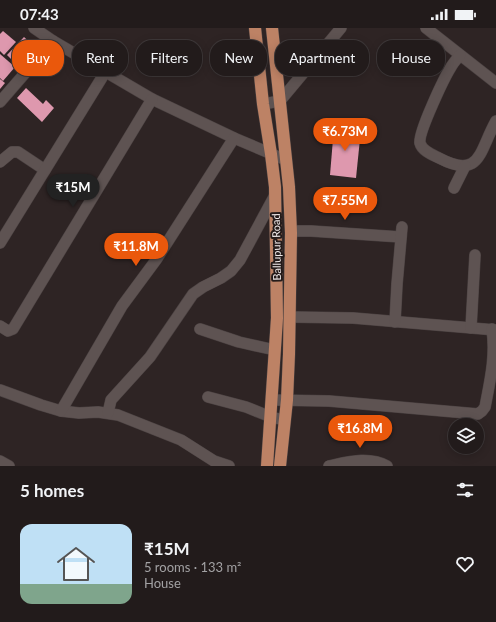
<!DOCTYPE html>
<html lang="en">
<head>
<meta charset="utf-8">
<style>
	body { margin:0; font-family:Lato,sans-serif; background:#2e2828; color:#f1f3f6; height:100vh; display:flex; flex-direction:column; font-size:15px; white-space:nowrap }
	* { box-sizing:border-box; margin:0 }
	p { font-size:13px; color:#a2a1a3 }
	.icon { flex:none; width:22px; height:22px; fill:none; stroke:currentColor; stroke-width:2; stroke-linecap:round; stroke-linejoin:round }
	.map { position:relative; height:438px; overflow:hidden }
	.panel { display:flex; flex-direction:column; background:#221b1b; flex:1 }
	.panel>* { flex:none }
	.hud { position:absolute; left:12px; top:12px; width:472px; height:36px; display:flex; gap:8px }
	.fabs { position:absolute; left:448px; top:390px; display:grid; gap:8px }
	.fabs a { display:grid; place-items:center; width:36px; height:36px; border-radius:50%; background:#221b1b; box-shadow:0 2px 10px #0003,0 0 0 1px #3f393a; font-size:20px }
	.price { position:absolute; translate:-50% -34px; padding:0 9px; border-radius:14px; background:#ea580c; color:#fff; font-size:13px; line-height:26px; filter:drop-shadow(0 1px 2px #0008) }
	.price::after { content:''; position:absolute; left:50%; top:24px; width:12px; height:9px; margin-left:-6px; background:inherit; clip-path:polygon(0 0,100% 0,50% 100%) }
	.price.selected { background:#222; color:#fff }
	ul { padding:0; list-style:none }
	li { display:flex; align-items:center; gap:12px; height:100px; padding:0 20px }
	li span { display:grid; place-items:center; flex:none; width:112px; height:80px; border-radius:12px; color:#555 }
	li>.icon { margin-inline-start:auto }
	span .icon { width:48px; height:48px; fill:#fffc; stroke-width:1 }
	li b { font-size:17px }
	h2 { display:flex; justify-content:space-between; align-items:center; height:48px; padding:0 20px; font-size:17px }
	.tag { padding:0 14px; border-radius:16px; background:#221b1b; box-shadow:0 2px 10px #0003,0 0 0 1px #3f393a; font-size:14px; line-height:36px }
	.tag.selected { background:#ea580c; color:#fff }
	.status { display:flex; justify-content:space-between; align-items:center; height:28px; padding:0 20px; background:#221b1b; direction:ltr }
	.status svg { height:11px; fill:currentColor }
	.map>svg:first-child { display:block }
	.building { fill:#de98ae }
	.lines { fill:none; stroke-linecap:round; stroke-linejoin:round }
	.minor-casing { stroke:#4b4242; stroke-width:12 }
	.major-casing { stroke:#4b4242; stroke-width:13 }
	.minor { stroke:#5e5352; stroke-width:11 }
	.major { stroke:#bd8265; stroke-width:12 }
	.labels { text-anchor:middle; dominant-baseline:central; stroke-width:4; stroke-linejoin:round; paint-order:stroke }
	.street-label { font-size:11px; fill:#f1eaea; stroke:#241b1a }
</style>
</head>
<body>
<div class="status"><b>07:43</b><svg viewBox="0 0 49 12"><path d="M0 12V9h3v3zM5 12V6h3v6zM10 12V3h3v9zM15 12V0h3v12zM26 1h20v11H26zM47 4h2v5h-2z"/></svg></div>
<div class="map">
<svg width="496" height="438" viewBox="0 0 496 438">
	<rect width="100%" height="100%" fill="#2e2424"/>
	<g class="building">
		<polygon points="3,3 16,14 4,27 0,23 0,6"/>
		<polygon points="24,9 36,20 19,39 7,27"/>
		<polygon points="0,26 15,39 3,53 0,50"/>
		<polygon points="0,51 5,55 0,61"/>
		<polygon points="26,60 43,76 46,72 54,80 42,94 17,70"/>
		<polygon points="334,99 361,101 356,150 330,147"/>
	</g>
	<g class="lines">
		<defs>
			<g id="minor">
				<polyline points="34,0 53,13 152,71 234,110 286,132"/>
				<polyline points="426,0 496,55"/>
				<path d="M460 27C457 31 453 35 451 39 444 50 418 105 420 115 422 123 433 127 439 130 481 152 479 123 496 93"/>
				<polyline points="0,74 53,13"/>
				<polyline points="263,76 280,73 341,0"/>
				<polyline points="0,134 12,124 18,124 45,142"/>
				<polyline points="454,160 465,138"/>
				<polyline points="291,205 297,203 311,203 401,209"/>
				<polyline points="0,215 106,43"/>
				<polyline points="291,289 353,290 496,302"/>
				<polyline points="395,294 397,256 402,199"/>
				<polyline points="0,298 8,303 13,301 152,71"/>
				<polyline points="471,300 475,227"/>
				<polyline points="200,301 239,314 275,322"/>
				<polyline points="0,362 41,377 61,383 79,385 98,384 118,387 181,412 214,433 229,438"/>
				<polyline points="208,369 246,379 271,389 284,392"/>
				<path d="M272 372 329 373 478 386 482 383 485 379C490 353 496 328 492 301"/>
				<polyline points="61,383 122,278 156,232 234,110"/>
				<polyline points="108,385 111,372 150,329 193,266 203,259 221,250 231,243 240,232 275,167"/>
				<polyline points="0,433 9,438"/>
				<path d="M329 438C348 434 369 428 387 438"/>
			</g>
			<g id="major">
				<polyline points="255,0 263,76 271,126 275,159 277,290 267,438"/>
				<polyline points="272,0 289,159 291,205 289,326 287,372 280,438"/>
			</g>
		</defs>
		<use href="#minor" class="minor-casing"/>
		<use href="#major" class="major-casing"/>
		<use href="#minor" class="minor"/>
		<use href="#major" class="major"/>
	</g>
	<g class="labels">
		<g class="street-label">
			<text transform="translate(276 219) rotate(-91)">Ballupur Road</text>
		</g>
	</g>
</svg>
<div class="fabs">
<a><svg class="icon" aria-label="layers" viewBox="0 0 24 24"><path d="M12 4l9 5-9 5-9-5zM3 14l9 5 9-5"/></svg></a>
</div>
<b class="price" style="left:345px;top:124px">₹6.73M</b>
<b class="price selected" style="left:73px;top:180px">₹15M</b>
<b class="price" style="left:345px;top:193px">₹7.55M</b>
<b class="price" style="left:136px;top:239px">₹11.8M</b>
<b class="price" style="left:360px;top:421px">₹16.8M</b>
<div class="hud">
<a class="tag selected">Buy</a>
<a class="tag">Rent</a>
<a class="tag">Filters</a>
<a class="tag">New</a>
<a class="tag">Apartment</a>
<a class="tag">House</a>
</div>
</div>
<section class="panel">
<h2>5 homes<svg class="icon" aria-label="filters" viewBox="0 0 24 24"><path d="M4 7h16M4 17h16"/><circle cx="9" cy="7" r="2"/><circle cx="15" cy="17" r="2"/></svg></h2>
<ul>
<li><span style="background:linear-gradient(#bfe0f5 75%,#7fa58c 0)"><svg class="icon" aria-label="home" viewBox="0 0 24 24"><path d="M3 11l9-7 9 7M6 9v11h12V9"/></svg></span><div><b>₹15M</b><p>5 rooms · 133 m²</p><p>House</p></div><svg class="icon" aria-label="heart" viewBox="0 0 24 24"><path d="M12 20l-8-8c-3-5 5-10 8-4 3-6 11-1 8 4z"/></svg></li>
</ul>
</section>
</body>
</html>
